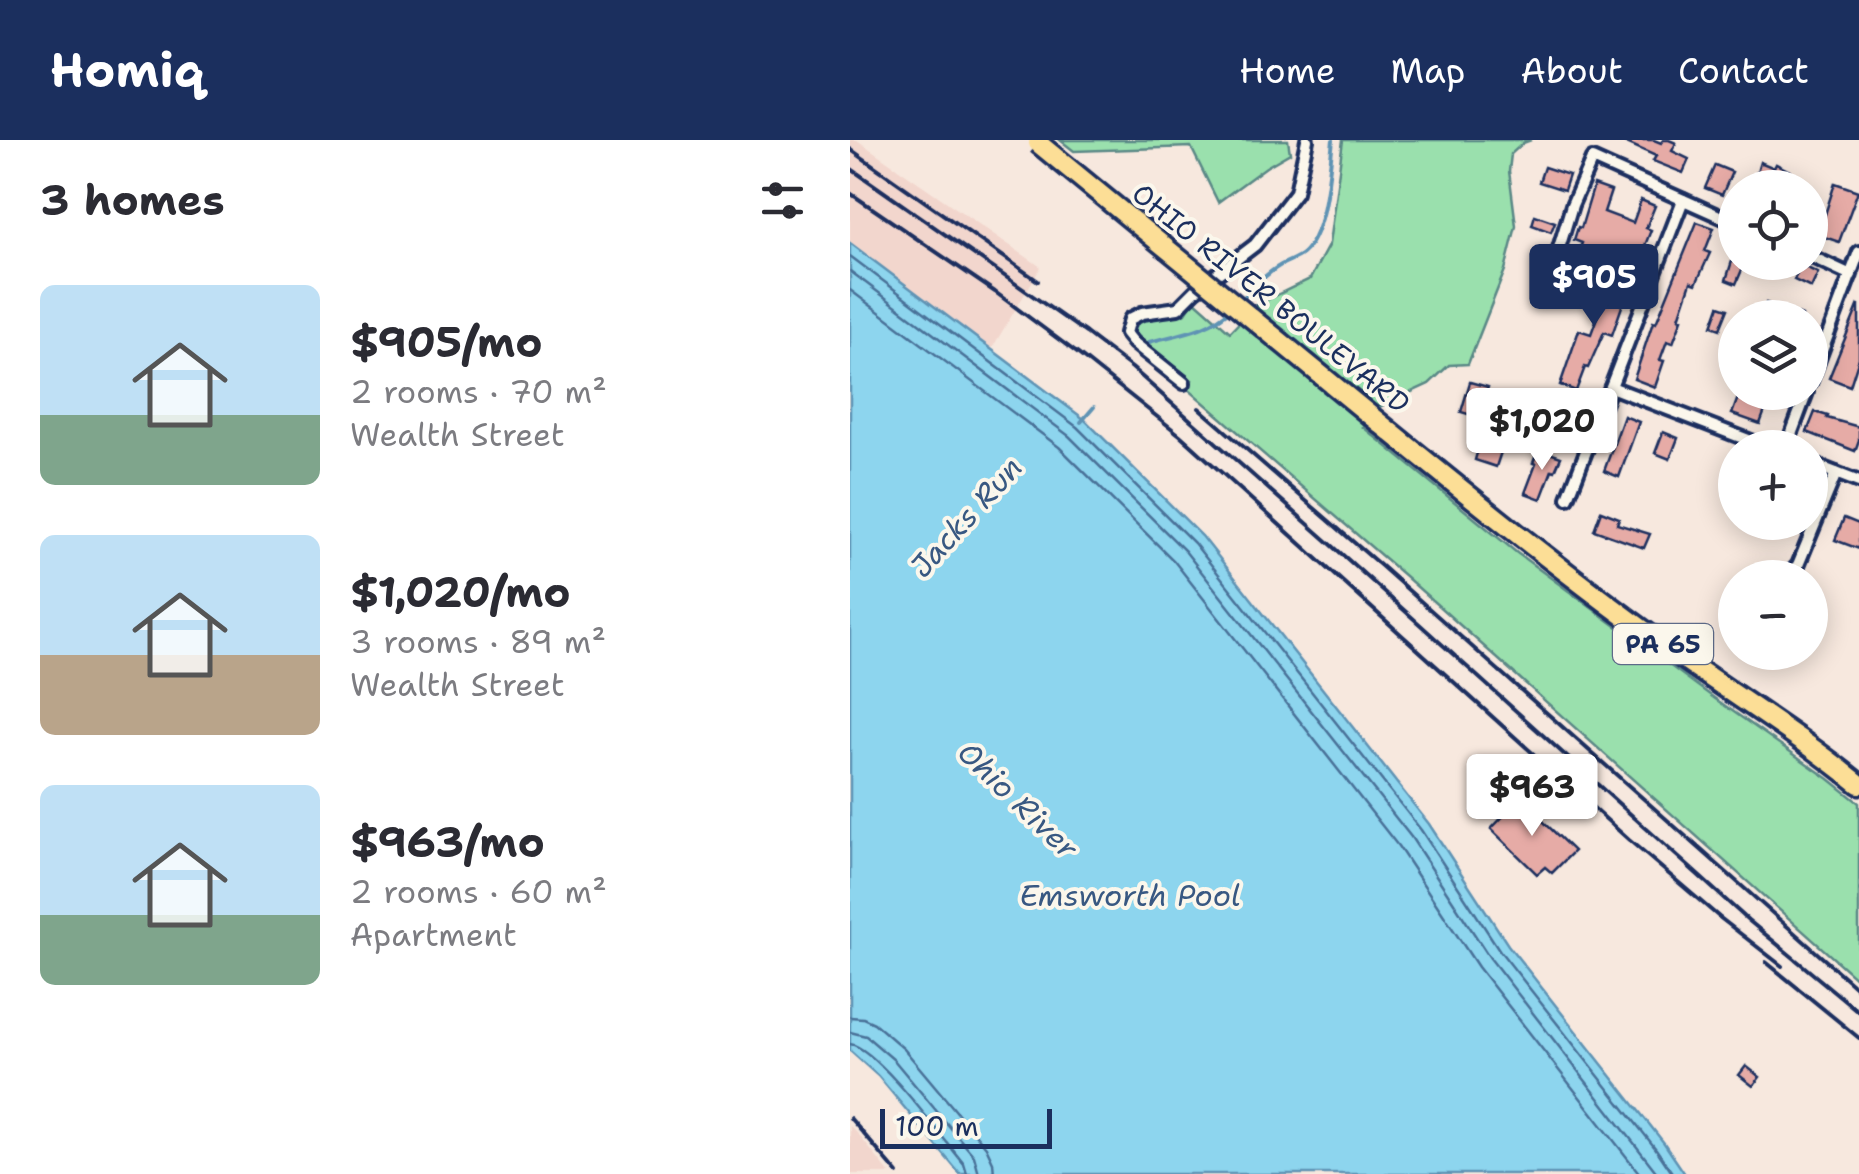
<!DOCTYPE html>
<html lang="en">
<head>
<meta charset="utf-8">
<style>
	body { margin:0; font-family:"Shantell Sans",sans-serif; background:#f7f7f7; color:#2b2b33; height:100vh; display:flex; flex-direction:column; font-size:38px; white-space:nowrap }
	* { box-sizing:border-box; margin:0 }
	p { font-size:32px; color:#7c7c81 }
	.icon { flex:none; width:55px; height:55px; fill:none; stroke:currentColor; stroke-width:2; stroke-linecap:round; stroke-linejoin:round }
	.map { position:relative; flex:1; overflow:hidden }
	.side { display:flex; flex-direction:column; background:#fff; width:850px }
	.side>* { flex:none }
	.fabs { position:absolute; left:868px; top:30px; display:grid; gap:20px }
	.fabs a { display:grid; place-items:center; width:110px; height:110px; border-radius:50%; background:#fff; box-shadow:0 5px 25px #0003; font-size:50px }
	.scale { position:absolute; left:30px; bottom:25px; width:172px; box-sizing:border-box; padding-left:10px; border:5px solid #1b2f5e; border-top:0; font-size:28px; line-height:35px; white-space:nowrap; color:#1b2f5e; -webkit-text-stroke:8px #fbf7ec; paint-order:stroke }
	.price { position:absolute; translate:-50% -85px; padding:0 22px; border-radius:10px; background:#fff; color:#222; font-size:32px; line-height:65px; filter:drop-shadow(0 2px 5px #0008) }
	.price::after { content:''; position:absolute; left:50%; top:60px; width:30px; height:22px; margin-left:-15px; background:inherit; clip-path:polygon(0 0,100% 0,50% 100%) }
	.price.on { background:#1b2f5e; color:#fff }
	ul { padding:0; list-style:none }
	li { display:flex; align-items:center; gap:30px; height:250px; padding:0 40px }
	li span { display:grid; place-items:center; flex:none; width:280px; height:200px; border-radius:15px; color:#555 }
	li>.icon { margin-inline-start:auto }
	span .icon { width:120px; height:120px; fill:#fffc; stroke-width:1 }
	li b { font-size:42px }
	h2 { display:flex; justify-content:space-between; align-items:center; height:120px; padding:0 40px; font-size:42px }
	header { display:flex; align-items:center; gap:60px; box-sizing:border-box; height:140px; padding:0 50px; background:#1b2f5e; color:#fff }
	header strong { font-size:48px }
	nav { display:flex; gap:55px; margin-inline-start:auto; font-size:35px }
	main { display:flex; flex:1; min-height:0 }
	.map>svg:first-child { display:block }
	.built { fill:#f2d6cd }
	.green { fill:#9ae0ad; stroke:#5a8886; stroke-width:2.5 }
	.water { fill:#8dd5ee; stroke:#5f93b4; stroke-width:2.5 }
	.lines { fill:none; stroke-linecap:round; stroke-linejoin:round }
	.shore { stroke:#497198; stroke-width:2.5 }
	.stream { stroke:#5f93b4; stroke-width:4 }
	.building { fill:#e6aba6; stroke:#1b2f5e; stroke-width:2.5 }
	.street-casing { stroke:#1b2f5e; stroke-width:18 }
	.highway-casing { stroke:#1b2f5e; stroke-width:25 }
	.street { stroke:#fbf7ec; stroke-width:10 }
	.highway { stroke:#fcde96; stroke-width:18 }
	.rail { stroke:#1b2f5e; stroke-width:4 }
	.highway-bridge-casing { stroke:#1b2f5e; stroke-width:25; stroke-linecap:butt }
	.highway-bridge { stroke:#fcde96; stroke-width:18 }
	.labels { text-anchor:middle; dominant-baseline:central; stroke-width:8; stroke-linejoin:round; paint-order:stroke }
	.shield { fill:#fbf7ec; stroke:#5e6b89; stroke-width:2.5 }
	.shield-label { font-size:25px; font-weight:bold; fill:#1b2f5e }
	.street-label { font-size:28px; fill:#1b2f5e; stroke:#fbf7ec }
	.water-label { font-size:30px; font-style:italic; fill:#385882; stroke:#fbf7ec }
</style>
</head>
<body>
<header>
<strong>Homiq</strong>
<nav><a>Home</a><a>Map</a><a>About</a><a>Contact</a></nav>
</header>
<main>
<section class="side">
<h2>3 homes<svg class="icon" aria-label="filters" viewBox="0 0 24 24"><path d="M4 7h16M4 17h16"/><circle cx="9" cy="7" r="2"/><circle cx="15" cy="17" r="2"/></svg></h2>
<ul>
<li><span style="background:linear-gradient(#bfe0f5 65%,#7fa58c 0)"><svg class="icon" aria-label="home" viewBox="0 0 24 24"><path d="M3 11l9-7 9 7M6 9v11h12V9"/></svg></span><div><b>$905/mo</b><p>2 rooms · 70 m²</p><p>Wealth Street</p></div></li>
<li><span style="background:linear-gradient(#bfe0f5 60%,#b9a48a 0)"><svg class="icon" aria-label="home" viewBox="0 0 24 24"><path d="M3 11l9-7 9 7M6 9v11h12V9"/></svg></span><div><b>$1,020/mo</b><p>3 rooms · 89 m²</p><p>Wealth Street</p></div></li>
<li><span style="background:linear-gradient(#bfe0f5 65%,#7fa58c 0)"><svg class="icon" aria-label="home" viewBox="0 0 24 24"><path d="M3 11l9-7 9 7M6 9v11h12V9"/></svg></span><div><b>$963/mo</b><p>2 rooms · 60 m²</p><p>Apartment</p></div></li>
</ul>
</section>
<div class="map">
<svg width="1009" height="1034" viewBox="0 0 1009 1034">
	<rect width="100%" height="100%" fill="#f7e8de"/>
	<filter id="ink" filterUnits="userSpaceOnUse"><feTurbulence type="fractalNoise" baseFrequency=".01" numOctaves="2"/><feDisplacementMap in="SourceGraphic" scale="20" xChannelSelector="R" yChannelSelector="G"/><feConvolveMatrix kernelMatrix="1 2 1 2 8 2 1 2 1" color-interpolation-filters="sRGB"/></filter>
	<g filter="url(#ink)">
		<g class="built">
			<polygon points="0,0 7,0 191,127 141,210 0,103"/>
			<polygon points="0,986 8,994 40,1034 0,1034"/>
		</g>
		<g class="green">
			<polygon points="210,0 438,0 440,13 416,27 368,62 341,7 224,11"/>
			<polygon points="493,0 681,0 673,3 661,14 659,31 666,86 655,130 618,224 599,225 579,244 531,266 513,287 667,413 864,558 979,639 1009,663 1009,841 555,436 337,248 342,240 284,193 286,184 295,179 336,173 344,160 380,192 406,165 460,139 479,104"/>
		</g>
		<polygon class="water" points="0,103 234,279 352,396 579,684 658,805 814,1003 835,1034 110,1034 28,936 0,911"/>
		<g class="lines">
			<g class="shore">
				<polyline points="0,116 227,287 344,403 571,690 650,811 806,1009 823,1034"/>
				<polyline points="0,131 219,296 335,411 561,697 640,818 808,1034"/>
				<polyline points="0,150 209,307 324,421 548,706 628,827 790,1034"/>
				<polyline points="0,877 13,878 24,883 54,909 136,1007 143,1022 144,1034"/>
				<polyline points="0,892 16,896 44,920 124,1016 129,1034"/>
				<path d="M0 904C27 908 94 1000 114 1024L117 1034"/>
			</g>
			<g class="stream">
				<path d="M389 162C402 149 415 134 431 125 438 121 446 119 452 114 476 94 479 30 483 0"/>
				<path d="M299 202C328 194 359 191 382 168"/>
				<polyline points="231,282 244,267"/>
			</g>
		</g>
		<g class="building">
			<polygon points="770,0 804,0 811,3 813,0 819,0 826,3 822,11 839,19 833,33 803,21 806,16"/>
			<polygon points="910,22 924,28 926,24 940,31 934,46 929,44 927,48 909,48 903,45"/>
			<polygon points="865,25 882,32 872,55 855,48"/>
			<polygon points="694,27 719,35 714,50 689,42"/>
			<polygon points="985,43 1008,51 989,102 960,92 960,80 972,84"/>
			<polygon points="744,45 761,51 754,72 783,83 791,60 805,66 796,88 801,90 787,126 752,112 744,136 723,129 732,103 724,100 728,87 731,88"/>
			<polygon points="685,75 705,82 701,92 682,85"/>
			<polygon points="847,82 864,88 855,111 860,113 846,144 841,142 829,178 832,179 823,203 817,201 810,220 814,221 805,247 784,239 803,182 806,183"/>
			<polygon points="882,121 894,125 886,144 876,140"/>
			<polygon points="951,125 968,133 961,148 944,140"/>
			<polygon points="740,135 778,149 762,195 754,192 738,228 735,227 726,251 710,245 729,190 741,194 753,161 733,154"/>
			<polygon points="916,163 952,176 952,178 910,178"/>
			<polygon points="1009,164 1009,218 1000,246 979,238"/>
			<polygon points="869,166 878,169 870,189 862,186"/>
			<polygon points="620,242 638,247 628,277 611,272"/>
			<polygon points="890,252 922,252 910,284 882,274"/>
			<polygon points="704,271 726,279 721,292 700,284"/>
			<polygon points="965,272 978,276 977,278 1009,287 1009,300 1005,311 957,292"/>
			<polygon points="774,276 789,282 769,337 754,331"/>
			<polygon points="813,292 828,298 820,319 805,313"/>
			<polygon points="631,299 653,306 646,327 625,320"/>
			<polygon points="688,309 711,317 705,331 702,330 691,359 675,353 686,324 683,323"/>
			<polygon points="751,371 769,378 767,384 800,394 794,408 744,390"/>
			<polygon points="994,378 1009,384 1009,409 985,400"/>
			<polygon points="670,659 724,711 702,733 695,727 687,734 641,689"/>
			<polygon points="896,926 910,937 903,946 889,935"/>
		</g>
		<g class="lines">
			<defs>
				<g id="street">
					<polyline points="960,116 1001,135"/>
					<polyline points="706,118 722,65 742,19 885,83"/>
					<polyline points="334,243 284,203 276,193 280,179 292,173 328,168 346,150 405,105 446,52 457,0"/>
					<polyline points="960,243 1009,112"/>
					<polyline points="761,247 919,308"/>
					<polyline points="936,308 957,252"/>
					<polyline points="960,323 1009,342"/>
					<polyline points="718,358 833,60"/>
					<polyline points="935,438 948,425 986,333"/>
				</g>
				<path id="highway" d="M521 276C624 360 726 443 835 520 893 561 954 599 1009 644"/>
			</defs>
			<use href="#street" class="street-casing"/>
			<use href="#highway" class="highway-casing"/>
			<use href="#street" class="street"/>
			<use href="#highway" class="highway"/>
			<g class="rail">
				<polyline points="0,9 188,141"/>
				<polyline points="0,28 236,193 282,228 484,407 898,780 1009,872"/>
				<polyline points="0,53 145,152 227,213 330,295 779,700 869,777 932,826"/>
				<polyline points="349,268 530,425 1009,850"/>
				<polyline points="916,822 1009,898"/>
				<polyline points="0,978 48,1034"/>
			</g>
			<defs>
				<polyline id="highway-bridge" points="188,3 521,276"/>
			</defs>
			<use href="#highway-bridge" class="highway-bridge-casing"/>
			<use href="#highway-bridge" class="highway-bridge"/>
		</g>
	</g>
	<g class="labels">
		<rect class="shield" x="763" y="484" width="100" height="40" rx="8"/>
		<g class="shield-label">
			<text x="813" y="504">PA 65</text>
		</g>
		<g class="street-label">
			<text transform="translate(421 158) rotate(39)">OHIO RIVER BOULEVARD</text>
		</g>
		<g class="water-label">
			<text transform="translate(116 377) rotate(-48)">Jacks Run</text>
			<text transform="translate(168 660) rotate(44)">Ohio River</text>
			<text x="280" y="755">Emsworth Pool</text>
		</g>
	</g>
</svg>
<div class="fabs">
<a><svg class="icon" aria-label="locate" viewBox="0 0 24 24"><circle cx="12" cy="12" r="6"/><path d="M12 2v4M12 18v4M2 12h4M18 12h4"/></svg></a>
<a><svg class="icon" aria-label="layers" viewBox="0 0 24 24"><path d="M12 4l9 5-9 5-9-5zM3 14l9 5 9-5"/></svg></a>
<a>+</a>
<a>−</a>
</div>
<div class="scale">100 m</div>
<b class="price on" style="left:744px;top:189px">$905</b>
<b class="price" style="left:692px;top:333px">$1,020</b>
<b class="price" style="left:682px;top:699px">$963</b>
</div>
</main>
</body>
</html>
